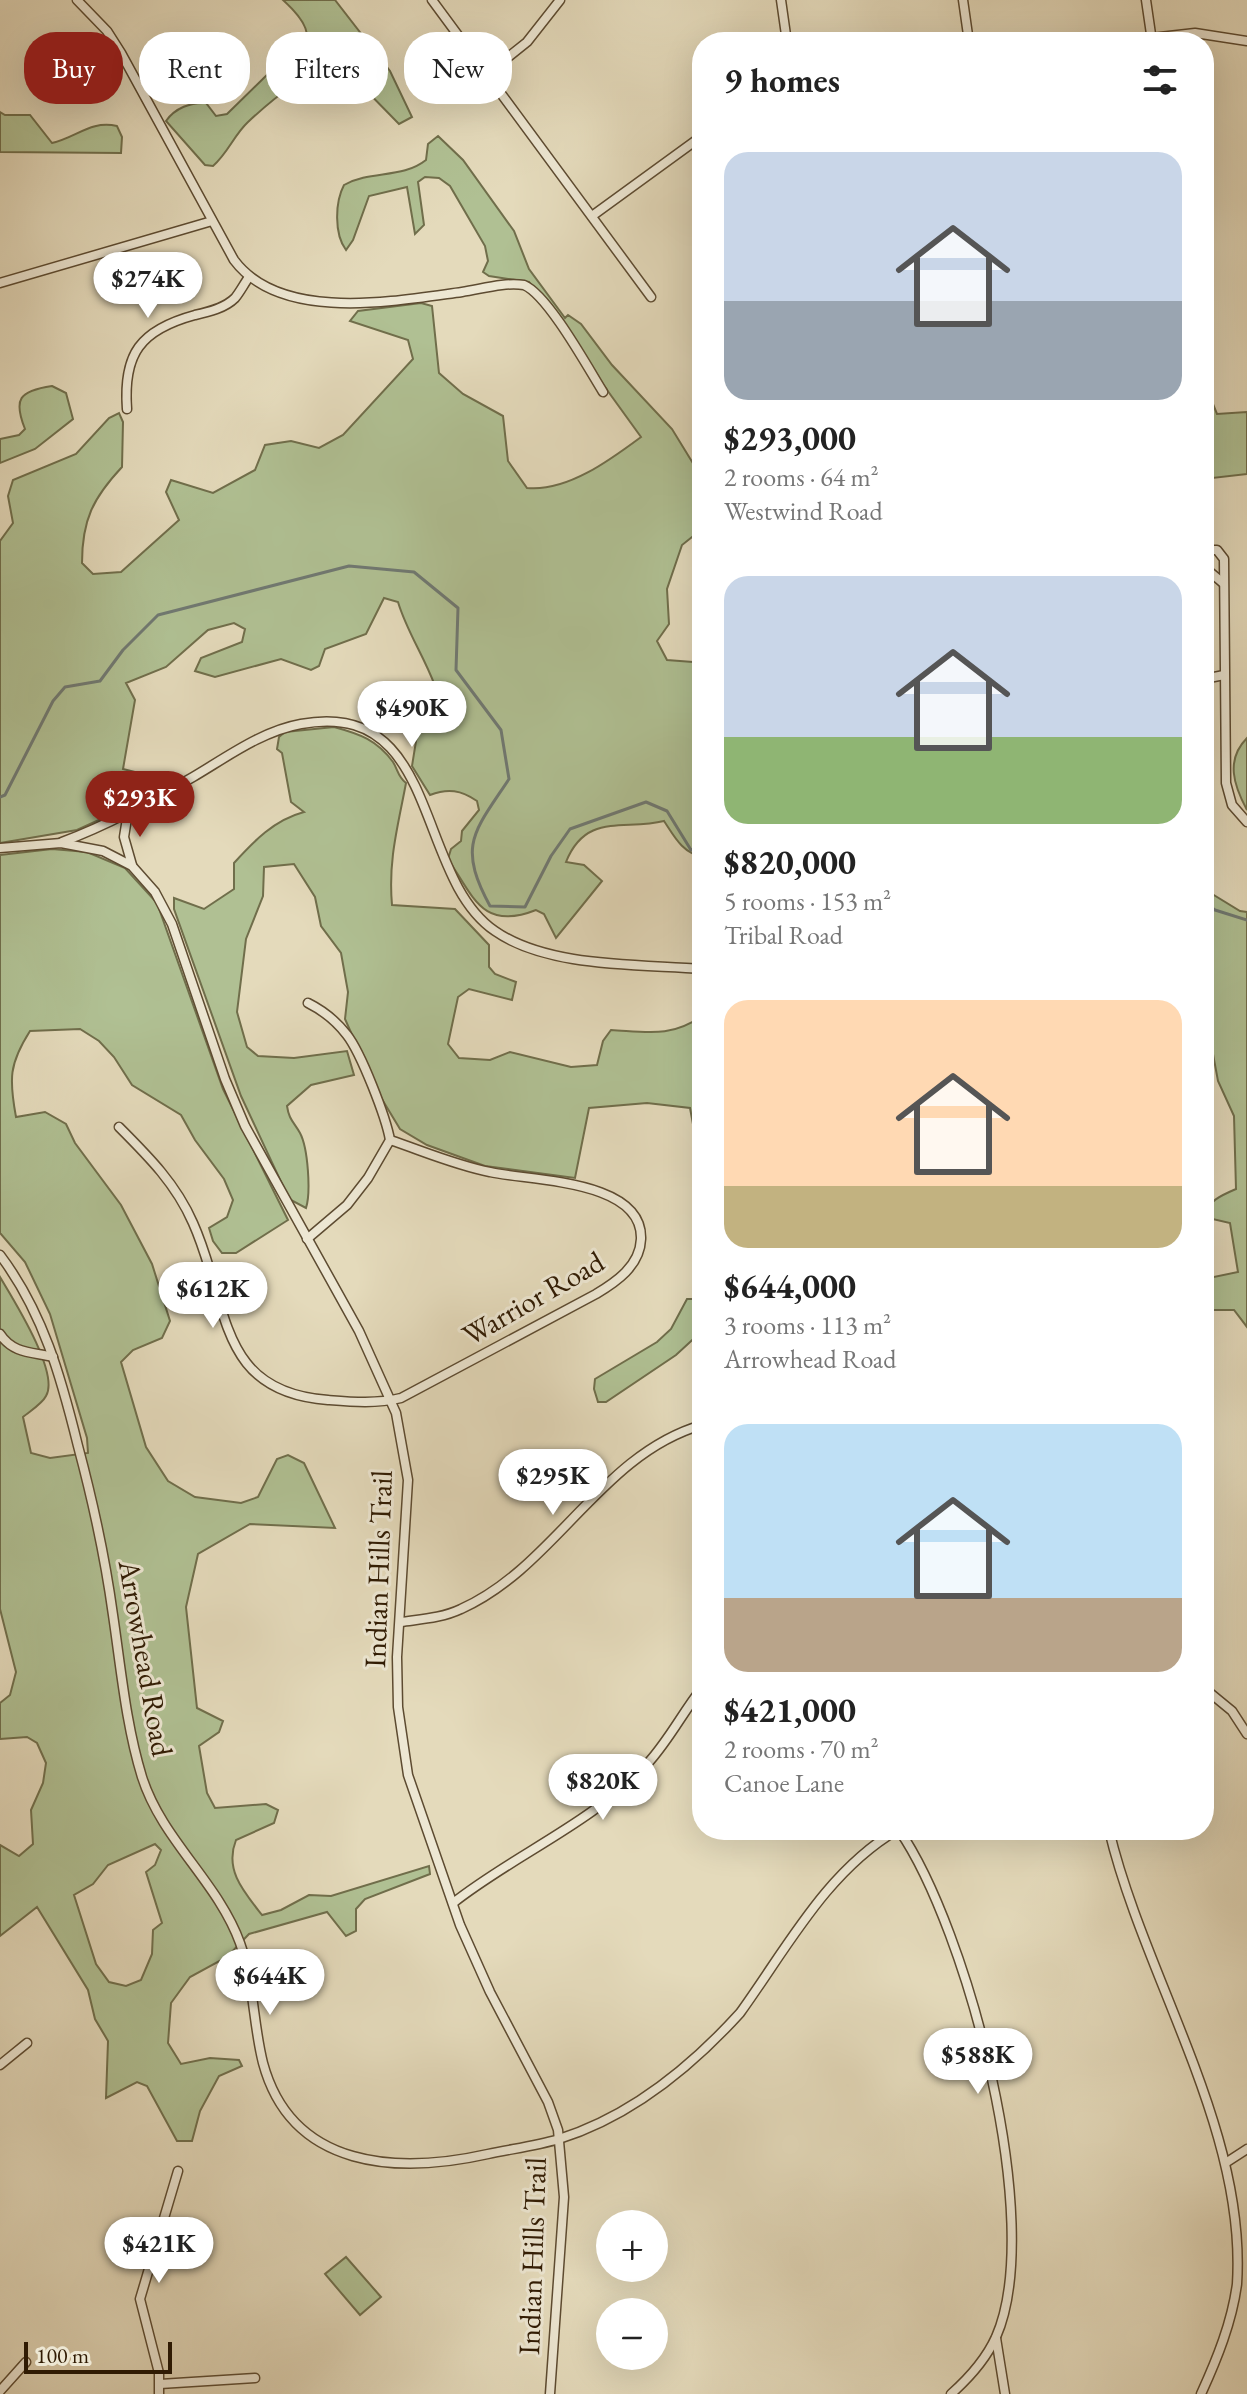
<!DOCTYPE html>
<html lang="en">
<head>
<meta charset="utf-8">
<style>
	body { margin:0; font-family:"EB Garamond",serif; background:#f6f6f6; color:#222; height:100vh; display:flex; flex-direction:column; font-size:30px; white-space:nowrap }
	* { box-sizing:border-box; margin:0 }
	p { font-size:26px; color:#767676 }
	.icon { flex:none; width:44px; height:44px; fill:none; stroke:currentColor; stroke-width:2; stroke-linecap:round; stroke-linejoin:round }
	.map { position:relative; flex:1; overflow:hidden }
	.side { position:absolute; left:692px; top:32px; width:522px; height:1808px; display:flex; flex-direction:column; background:#fff; border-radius:32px; box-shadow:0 8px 32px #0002 }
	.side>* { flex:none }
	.guide { position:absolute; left:24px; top:32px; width:548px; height:72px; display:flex; gap:16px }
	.controls { position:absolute; left:596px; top:2210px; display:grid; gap:16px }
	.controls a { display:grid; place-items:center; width:72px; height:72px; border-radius:50%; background:#fff; box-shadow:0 8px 32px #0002; font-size:40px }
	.scale { position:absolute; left:24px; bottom:20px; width:148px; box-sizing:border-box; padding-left:8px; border:4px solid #301b03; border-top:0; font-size:22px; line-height:28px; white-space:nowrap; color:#301b03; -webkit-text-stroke:6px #ede7d3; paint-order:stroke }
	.price { position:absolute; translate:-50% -68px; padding:0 18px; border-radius:28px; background:#fff; color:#222; font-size:26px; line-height:52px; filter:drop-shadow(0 2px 4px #0008) }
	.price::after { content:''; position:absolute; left:50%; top:48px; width:24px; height:18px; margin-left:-12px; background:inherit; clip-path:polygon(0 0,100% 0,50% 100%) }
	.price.on { background:#8f2418; color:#fff }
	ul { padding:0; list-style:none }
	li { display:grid; align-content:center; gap:16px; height:424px; padding:0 32px }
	li span { display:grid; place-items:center; height:248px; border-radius:24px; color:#555 }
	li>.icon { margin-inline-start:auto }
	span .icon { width:144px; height:144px; fill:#fffc; stroke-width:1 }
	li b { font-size:34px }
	h2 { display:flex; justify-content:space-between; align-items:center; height:96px; padding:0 32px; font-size:34px }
	.pill { padding:0 28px; border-radius:32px; background:#fff; box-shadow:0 8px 32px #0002; font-size:28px; line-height:72px }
	.pill.on { background:#8f2418; color:#fff }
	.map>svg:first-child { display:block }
	.green { fill:#b0c093; stroke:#706e4b; stroke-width:2; fill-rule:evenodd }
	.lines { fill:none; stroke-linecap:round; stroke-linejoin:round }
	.stream { stroke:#707972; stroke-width:3 }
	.minor-casing { stroke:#5d4b31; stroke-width:11 }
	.minor { stroke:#ede7d3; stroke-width:8 }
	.labels { text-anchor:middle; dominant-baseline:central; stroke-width:6; stroke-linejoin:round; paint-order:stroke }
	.street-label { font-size:30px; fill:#301b03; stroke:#ede7d3 }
</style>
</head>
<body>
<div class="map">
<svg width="1247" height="2394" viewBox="0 0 1247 2394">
	<rect width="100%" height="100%" fill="#e4dabb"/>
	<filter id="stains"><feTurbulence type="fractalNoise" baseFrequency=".0025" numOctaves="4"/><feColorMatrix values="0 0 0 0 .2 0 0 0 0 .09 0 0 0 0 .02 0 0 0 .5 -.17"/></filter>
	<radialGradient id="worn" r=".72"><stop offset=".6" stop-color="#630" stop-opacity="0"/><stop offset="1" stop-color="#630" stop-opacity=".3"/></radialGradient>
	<g class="green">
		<path d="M283 0H335L390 71 412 117 399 124 353 77 351 63 336 61C323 74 307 76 292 86 277 96 262 109 248 122 234 135 228 153 213 166L205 165 166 121C175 108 191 102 206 103L216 116 227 114 273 69 301 63C315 35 305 20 283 0Z"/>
		<path d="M0 112 5 115H30L52 143C77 137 91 120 117 126L122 137 121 153 0 152Z"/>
		<path d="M438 136 463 160 514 231 529 269 565 318 568 315 581 324 612 365 672 429 702 478V529L682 545 667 589 669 624 657 641 667 660 693 662 702 660V856C683 854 674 836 664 821 624 831 586 812 566 862L584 865 602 881 556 938 544 914 536 910C483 931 474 898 448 859L451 849 461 841 462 831 479 810 477 801C461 790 448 788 430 795L412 766 417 735 435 686C424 656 407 632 398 602L384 598 366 634 325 649 319 666 311 670 281 659 215 677 195 671 201 658 242 642 245 629 234 623 208 630 166 667 126 683 135 700 123 769 171 781 123 809 77 830 0 843V541L13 523 8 496 13 480 76 454 109 418 119 413 123 422 122 467C93 498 82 520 82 563L93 574 121 572 179 520 166 492 171 480 213 493 255 470 265 445 291 441 319 448 343 435 413 359 408 340 350 321 358 311 421 303 432 306 439 373 463 394 503 416 508 461 527 488C567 492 610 460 641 437L529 282 489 276 483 272 488 261 485 246 450 186 439 178 425 177 418 182 424 225 415 234 407 187 369 196 353 240 346 250C334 234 335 202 344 185 371 170 402 179 426 160L428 144Z"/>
		<polygon points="1204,382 1217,414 1247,412 1247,474 1204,479"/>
		<path d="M52 386 66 393 73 419 35 449 0 463V439L19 435 25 429C13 399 19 391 52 386Z"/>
		<path d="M334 727C360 734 377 740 393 762 398 770 398 777 406 783 398 826 388 860 392 905L455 909 489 945V967L495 974 516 982 512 1000 469 989 458 997 448 1044 459 1058 490 1060 510 1052 571 1067 597 1065 603 1041 611 1030C647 1032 671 1038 702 1016V1149L695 1135 690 1108 647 1103 589 1108 575 1178 485 1166 427 1145 400 1129 377 1091 345 1019 348 992 341 953 321 926 315 897 294 864 264 867 263 896 246 939 237 1012 247 1047 258 1056 294 1058 347 1051 354 1075 311 1085 287 1106C289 1120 294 1122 300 1133 308 1148 311 1192 306 1208L289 1199 241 1096 174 909V898L204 909 234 889V863C254 841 274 820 304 812L291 802 282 753 277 749 279 737 285 732Z"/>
		<path d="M1247 738V810C1234 786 1225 760 1247 738Z"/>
		<path d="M52 849 87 852 125 868 157 903 223 1089 288 1220 236 1253H222L213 1241 209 1228 227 1217 233 1200 224 1179 195 1140 181 1115 132 1085 114 1057 99 1041 80 1029 30 1031C9 1064 9 1079 16 1117L45 1112 66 1124 75 1143 121 1205 152 1264 170 1321 162 1338 133 1350 121 1362 146 1447 168 1481 195 1497 241 1503 258 1497 277 1459 288 1455 304 1463 335 1528 250 1524 198 1554 186 1607 197 1708 223 1721 219 1732 199 1746 207 1793 215 1808 266 1804 278 1810 274 1823 236 1840C224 1870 244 1892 262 1915L281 1910 309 1895 331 1896 429 1866 430 1874 365 1899 356 1909V1931L346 1936 327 1912 249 1934 227 1957 190 1977 171 2003 168 2043 181 2064 210 2058 239 2060 242 2066 219 2076 200 2111 192 2141H177L147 2086 137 2082 106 2098 108 2041 95 2019 88 1990 37 1907 0 1936V1845L19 1856 33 1844 31 1810 43 1783 46 1763 37 1743 27 1737 0 1739V1703L10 1695 16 1672 0 1609V1277C13 1299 60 1373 46 1396 42 1404 30 1411 23 1417L31 1453 50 1458 88 1453 87 1438 50 1314 25 1262 0 1233V855ZM155 1844 161 1850 155 1865 146 1872 162 1923 153 1930 152 1954 141 1980 126 1986 109 1982 96 1964 74 1895 93 1884 108 1865Z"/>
		<path d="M1204 889 1240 911 1247 912V1327L1234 1310H1205L1204 1307V1279L1238 1272 1230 1223 1204 1217C1207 1201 1222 1195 1236 1189L1234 1116 1218 1081 1210 1038 1204 1035Z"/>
		<polygon points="687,1299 702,1299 702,1331 676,1355 606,1402 598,1402 594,1389 595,1379 657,1342 671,1329"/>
		<polygon points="346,2257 381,2297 360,2315 325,2274"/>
	</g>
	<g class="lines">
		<g class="stream">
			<path d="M0 797 5 795 53 701 65 687 100 681 123 650 158 615 349 566 414 572 458 608 456 670 501 730 509 779C474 832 457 845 490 906L525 907 551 856 570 829 646 802 667 811 691 850 702 848"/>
			<polyline points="1204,902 1215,910 1247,920"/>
		</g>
		<defs>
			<g id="minor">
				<path d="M77 0 107 31 121 53 234 260C281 323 396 301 462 292 482 289 504 282 524 285 548 295 588 368 603 392"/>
				<polyline points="432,0 651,297"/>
				<polyline points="781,0 787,42"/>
				<polyline points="963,0 969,42"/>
				<polyline points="1146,0 1152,41"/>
				<polyline points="1151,38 1195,33 1247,41"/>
				<polyline points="487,74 527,42 560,0"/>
				<polyline points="592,216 702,136"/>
				<polyline points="0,283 212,221"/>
				<path d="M127 409C123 354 140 330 195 315 209 312 225 308 235 298 240 292 244 284 249 277"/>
				<polyline points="1204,556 1211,550 1217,550 1224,559 1226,783 1232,805 1247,822"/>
				<polyline points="1204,567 1223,583"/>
				<polyline points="1204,679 1224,675"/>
				<polyline points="128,812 124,837 132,865"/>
				<path d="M62 842C108 825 151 801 193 777 227 757 262 731 301 724 441 698 414 876 495 931 548 968 639 964 702 969"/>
				<polyline points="0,848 61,843 103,851 132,866 155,892 172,924 225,1079 245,1126 359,1331 396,1413 408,1480 397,1657 398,1707 408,1775 460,1925 490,1992 548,2102 558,2130 564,2197 550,2394"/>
				<path d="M119 1127C149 1157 176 1184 193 1223 230 1305 216 1392 328 1400 353 1402 376 1404 401 1398L596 1294C616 1282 640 1266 641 1239 643 1179 529 1181 490 1172 455 1165 423 1151 390 1140"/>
				<path d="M307 1239 347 1205 368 1178 390 1140C386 1117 361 1053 347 1035 337 1022 322 1010 308 1003"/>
				<path d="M0 1255C43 1312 61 1377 78 1446 93 1502 105 1557 113 1615 121 1669 126 1725 142 1777 162 1840 218 1882 240 1943 254 1982 253 2024 263 2063 292 2170 399 2174 488 2154 511 2149 536 2146 559 2139 629 2117 691 2067 740 2013 787 1948 826 1872 897 1830"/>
				<path d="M0 1334C13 1354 33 1352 53 1357"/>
				<path d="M401 1622C422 1619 442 1618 461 1609 555 1567 601 1454 702 1425"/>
				<polyline points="1204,1688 1232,1711 1247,1734"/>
				<path d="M899 1830C967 1928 1046 2224 996 2337 986 2359 969 2378 951 2394"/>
				<path d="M1109 1830C1144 1977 1247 2130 1237 2284 1232 2322 1217 2359 1201 2394"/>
				<path d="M453 1903C515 1854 593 1823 648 1763 669 1740 683 1712 702 1688"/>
				<polyline points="0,2065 27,2043"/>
				<polyline points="1227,2162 1247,2149"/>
				<polyline points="996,2338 1005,2394"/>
				<polyline points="160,2384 255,2378"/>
				<polyline points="0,2391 26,2362"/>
				<polyline points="159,2394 159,2373 140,2299 178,2171"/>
			</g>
		</defs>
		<use href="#minor" class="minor-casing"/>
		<use href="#minor" class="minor"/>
	</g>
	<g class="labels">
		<g class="street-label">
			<text transform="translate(533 1298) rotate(-30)">Warrior Road</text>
			<text transform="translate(378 1569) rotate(-88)">Indian Hills Trail</text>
			<text transform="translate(146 1658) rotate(80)">Arrowhead Road</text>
			<text transform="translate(532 2256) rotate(-88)">Indian Hills Trail</text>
		</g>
	</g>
	<rect width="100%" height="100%" filter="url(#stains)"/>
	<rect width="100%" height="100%" fill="url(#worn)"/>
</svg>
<div class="controls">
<a>+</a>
<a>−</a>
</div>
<div class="scale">100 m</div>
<b class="price" style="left:148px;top:320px">$274K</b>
<b class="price" style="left:412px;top:749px">$490K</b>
<b class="price on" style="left:140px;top:839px">$293K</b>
<b class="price" style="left:213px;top:1330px">$612K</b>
<b class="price" style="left:553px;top:1517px">$295K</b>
<b class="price" style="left:603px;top:1822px">$820K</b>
<b class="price" style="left:270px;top:2017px">$644K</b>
<b class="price" style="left:978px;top:2096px">$588K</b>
<b class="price" style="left:159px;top:2285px">$421K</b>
<div class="guide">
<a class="pill on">Buy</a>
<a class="pill">Rent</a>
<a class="pill">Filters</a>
<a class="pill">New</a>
</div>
<section class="side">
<h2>9 homes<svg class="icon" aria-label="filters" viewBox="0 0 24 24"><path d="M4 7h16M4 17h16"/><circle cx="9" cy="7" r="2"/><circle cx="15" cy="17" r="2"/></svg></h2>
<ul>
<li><span style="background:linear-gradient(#c9d6e8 60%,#9aa5b1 0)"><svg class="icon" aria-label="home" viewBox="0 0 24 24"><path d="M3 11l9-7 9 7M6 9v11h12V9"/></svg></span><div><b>$293,000</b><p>2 rooms · 64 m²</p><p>Westwind Road</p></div></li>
<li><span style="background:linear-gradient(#c9d6e8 65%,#8fb573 0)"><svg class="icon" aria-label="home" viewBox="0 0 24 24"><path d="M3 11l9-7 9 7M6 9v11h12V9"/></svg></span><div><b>$820,000</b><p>5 rooms · 153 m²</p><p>Tribal Road</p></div></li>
<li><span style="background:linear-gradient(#ffd9b3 75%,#c2b280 0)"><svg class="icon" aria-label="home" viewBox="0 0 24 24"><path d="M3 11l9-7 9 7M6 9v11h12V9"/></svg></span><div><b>$644,000</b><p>3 rooms · 113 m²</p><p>Arrowhead Road</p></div></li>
<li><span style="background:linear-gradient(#bfe0f5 70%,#b9a48a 0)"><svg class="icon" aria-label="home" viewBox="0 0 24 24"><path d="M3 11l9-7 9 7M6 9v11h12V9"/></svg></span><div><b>$421,000</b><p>2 rooms · 70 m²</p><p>Canoe Lane</p></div></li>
</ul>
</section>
</div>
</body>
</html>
